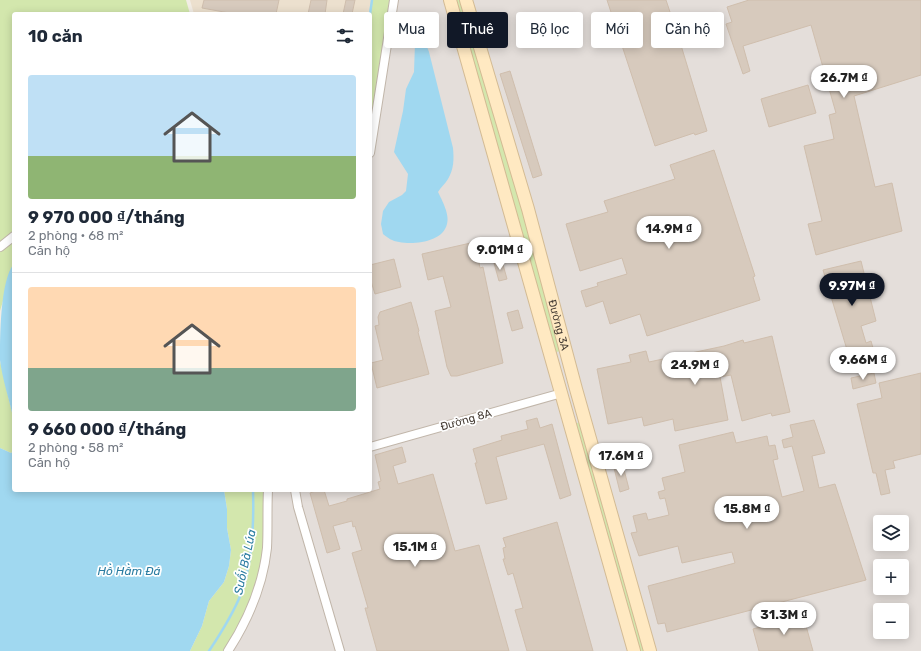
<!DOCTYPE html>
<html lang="vi">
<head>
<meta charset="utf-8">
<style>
	body { margin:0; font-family:Rubik,sans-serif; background:#f2f2f3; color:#1f2937; height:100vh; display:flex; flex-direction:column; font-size:15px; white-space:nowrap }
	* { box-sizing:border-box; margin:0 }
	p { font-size:13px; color:#747a83 }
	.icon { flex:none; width:22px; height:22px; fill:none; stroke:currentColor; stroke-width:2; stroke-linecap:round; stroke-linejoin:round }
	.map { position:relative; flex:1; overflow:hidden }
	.panel { position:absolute; left:12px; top:12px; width:360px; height:480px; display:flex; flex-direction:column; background:#fff; border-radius:4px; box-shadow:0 2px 10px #0003 }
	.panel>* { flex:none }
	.hud { position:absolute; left:384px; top:12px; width:380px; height:36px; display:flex; gap:8px }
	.tools { position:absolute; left:873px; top:515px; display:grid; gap:8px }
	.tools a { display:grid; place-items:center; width:36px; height:36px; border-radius:4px; background:#fff; box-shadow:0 2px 10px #0003; font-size:20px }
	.price { position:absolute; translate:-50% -34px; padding:0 9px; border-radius:14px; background:#fff; color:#222; font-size:13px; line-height:26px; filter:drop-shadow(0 1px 2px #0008) }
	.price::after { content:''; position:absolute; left:50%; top:24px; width:12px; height:9px; margin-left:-6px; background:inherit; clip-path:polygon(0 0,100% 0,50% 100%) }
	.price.selected { background:#111827; color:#fff }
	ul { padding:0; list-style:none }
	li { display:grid; align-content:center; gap:8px; height:212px; padding:0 16px }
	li+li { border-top:1px solid #e0e1e3 }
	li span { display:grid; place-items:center; height:124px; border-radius:4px; color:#555 }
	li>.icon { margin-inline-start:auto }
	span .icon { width:72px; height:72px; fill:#fffc; stroke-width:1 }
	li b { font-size:17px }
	h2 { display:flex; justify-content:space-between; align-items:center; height:48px; padding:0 16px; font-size:17px }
	.tag { padding:0 14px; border-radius:4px; background:#fff; box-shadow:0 2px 10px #0003; font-size:14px; line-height:36px }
	.tag.selected { background:#111827; color:#fff }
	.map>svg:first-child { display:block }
	.industrial { fill:#e4deda; fill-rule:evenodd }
	.education { fill:#ece0ce }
	.green { fill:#d3e7ad }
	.water { fill:#a0d8f0 }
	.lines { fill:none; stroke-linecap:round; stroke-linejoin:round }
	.stream { stroke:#a0d8f0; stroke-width:2.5 }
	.building { fill:#d7cabd; stroke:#cfbead }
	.street-casing { stroke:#c1b6aa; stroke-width:10 }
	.secondary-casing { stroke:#d3bb94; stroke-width:14 }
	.street { stroke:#fff; stroke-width:8 }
	.secondary { stroke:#ffe9c2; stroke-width:12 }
	.labels { text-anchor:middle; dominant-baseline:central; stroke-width:3.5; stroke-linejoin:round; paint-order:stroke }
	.street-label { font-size:11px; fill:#453c34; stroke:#fff }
	.water-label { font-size:12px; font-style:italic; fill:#2a7ca1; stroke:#fff }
</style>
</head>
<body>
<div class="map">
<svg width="921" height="651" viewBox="0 0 921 651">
	<rect width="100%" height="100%" fill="#f2ede5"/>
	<path class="industrial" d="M372 0H921V651H209L253 490H370V14ZM880 522H902V544H880ZM880 566H902V588H880ZM880 610H902V632H880Z"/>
	<polygon class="education" points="190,0 372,0 370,14 194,14"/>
	<g class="green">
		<polygon points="0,0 186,0 190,14 14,14 14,264 0,311"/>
		<polygon points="372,0 391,0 370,131 370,14"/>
		<polygon points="455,0 460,0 523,210 561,351 556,352"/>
		<polygon points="0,361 14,421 14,451 11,453 0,448"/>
		<polygon points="580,422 645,651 639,651 575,424"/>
		<path d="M224 490H264C264 509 265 529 263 548 260 585 244 620 225 651H190L202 626 209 601 224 582 229 566 231 550 227 528V509Z"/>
	</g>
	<g class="water">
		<path d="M420 41 426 44 429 52 453 148C454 159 454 169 448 179 445 184 441 187 438 192 442 200 450 215 447 224 443 242 414 245 399 242 392 241 388 238 383 234L381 224 383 211 389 202 402 195 406 191 408 174 394 152 403 111 406 89 414 72 415 43Z"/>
		<path d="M14 264V421C10 402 2 378 0 360 0 339 0 279 14 264Z"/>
		<polygon points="0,448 11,453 14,451 14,490 224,490 227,509 227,528 231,550 229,566 224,582 209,601 202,626 190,651 0,651"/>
	</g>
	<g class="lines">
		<g class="stream">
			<polyline points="370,14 372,0"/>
			<path d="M209 651C221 633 233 614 241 594 252 564 254 522 253 490"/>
		</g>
	</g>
	<g class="building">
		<polygon points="204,0 279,0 276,14 235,14 202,8"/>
		<polygon points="311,0 327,0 325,14 308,14"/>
		<polygon points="346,0 355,0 352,14 343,14"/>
		<polygon points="607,0 666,0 680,42 707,131 695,135 694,133 655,146"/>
		<polygon points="749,0 921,0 921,75 854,96 875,187 892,183 902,231 816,255 808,224 822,221 804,146 834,139 829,115 836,113 811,25 743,46 750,71 743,74 726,24 732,22 727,7"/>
		<polygon points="510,71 542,175 533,178 500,74"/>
		<polygon points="808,85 816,113 769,127 761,99"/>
		<polygon points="714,150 755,276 753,277 760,300 647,336 640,314 610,324 603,301 586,307 581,291 598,286 597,283 627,274 622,258 580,271 566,224 608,212 604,201 675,179 670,165"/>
		<polygon points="475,242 480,268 483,267 503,363 457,376 451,376 447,367 435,311 451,307 443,276 428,280 422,254"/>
		<polygon points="394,259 401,287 375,294 370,278 370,265"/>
		<polygon points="502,261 507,279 499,281 494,263"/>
		<polygon points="861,261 876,321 861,326 866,343 871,341 875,355 851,363 823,270"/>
		<polygon points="411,302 419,331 418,332 429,374 377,388 371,363 383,360 375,326 379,325 378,317 380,312"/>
		<polygon points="518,310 523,328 512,331 507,313"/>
		<polygon points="772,336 790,412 772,416 771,413 742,421 731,375 720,377 728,420 675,431 673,419 644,426 642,417 608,424 597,369 631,362 629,355 646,351 649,362 724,346 743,340 744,343"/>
		<polygon points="874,373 876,383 853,389 851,378"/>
		<polygon points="921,373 921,454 893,461 895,468 885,470 890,493 881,495 876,473 873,473 857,404 882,398 879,383"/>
		<polygon points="537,418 540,428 552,424 571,495 560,499 544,444 496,457 507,499 486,504 475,463 477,463 473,449 502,440 501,436 528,429 526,421"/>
		<polygon points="814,420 825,453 812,456 819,488 835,484 866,580 667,632 665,623 658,624 648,586 735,563 732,552 682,563 678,546 639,556 631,533 637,532 633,516 646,513 648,520 669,515 665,498 660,499 658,492 665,490 662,478 685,472 679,445 733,432 736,443 767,436 769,446 775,445 778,459 773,460 782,497 804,491 792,446 784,448 782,440 793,437 790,425"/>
		<polygon points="402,447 406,462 393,466 398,484 433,474 455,551 479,545 509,651 377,651 365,608 368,608 352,553 362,550 355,526 353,527 352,521 333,526 340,549 327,553 310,493 318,490 324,490 329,506 347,501 347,499 380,489 378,482 381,481 375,455"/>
		<polygon points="622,462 629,489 620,492 613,464"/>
		<polygon points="557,522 593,651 527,651 515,610 523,608 513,573 508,575 503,559 505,559 503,548 506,547 503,538"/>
		<polygon points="803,615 813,651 759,651 753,629"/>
	</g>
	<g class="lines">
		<defs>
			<g id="street">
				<polyline points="370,153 394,0"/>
				<polyline points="0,247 14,236"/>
				<polyline points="370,447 562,393"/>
				<polyline points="295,490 298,507 340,651"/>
				<path d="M228 651C248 620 263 585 267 548 268 529 267 509 268 490"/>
			</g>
			<g id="secondary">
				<polyline points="450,0 634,651"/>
				<path id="s1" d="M466 0 528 209 576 389 650 651"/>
			</g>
		</defs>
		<use href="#street" class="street-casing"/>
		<use href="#secondary" class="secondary-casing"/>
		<use href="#street" class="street"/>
		<use href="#secondary" class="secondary"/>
	</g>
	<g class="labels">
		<g class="street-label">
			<text stroke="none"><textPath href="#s1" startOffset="338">Đường 3A</textPath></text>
			<text transform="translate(466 420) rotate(-16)">Đường 8A</text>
		</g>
		<g class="water-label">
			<text transform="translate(245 562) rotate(-78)">Suối Bà Lúa</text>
			<text x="129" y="571">Hồ Hầm Đá</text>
		</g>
	</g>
</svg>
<div class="tools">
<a><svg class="icon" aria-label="layers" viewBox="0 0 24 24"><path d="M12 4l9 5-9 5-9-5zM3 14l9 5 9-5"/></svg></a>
<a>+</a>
<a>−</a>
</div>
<b class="price" style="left:844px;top:99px">26.7M ₫</b>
<b class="price" style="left:669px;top:250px">14.9M ₫</b>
<b class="price" style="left:500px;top:271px">9.01M ₫</b>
<b class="price selected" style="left:852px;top:307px">9.97M ₫</b>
<b class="price" style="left:863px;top:381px">9.66M ₫</b>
<b class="price" style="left:695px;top:386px">24.9M ₫</b>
<b class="price" style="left:621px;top:477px">17.6M ₫</b>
<b class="price" style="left:747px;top:530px">15.8M ₫</b>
<b class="price" style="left:415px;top:568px">15.1M ₫</b>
<b class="price" style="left:784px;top:636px">31.3M ₫</b>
<div class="hud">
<a class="tag">Mua</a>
<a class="tag selected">Thuê</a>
<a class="tag">Bộ lọc</a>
<a class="tag">Mới</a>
<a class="tag">Căn hộ</a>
</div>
<section class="panel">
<h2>10 căn<svg class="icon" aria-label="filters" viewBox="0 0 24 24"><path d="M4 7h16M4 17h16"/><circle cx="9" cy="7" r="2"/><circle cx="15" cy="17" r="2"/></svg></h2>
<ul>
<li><span style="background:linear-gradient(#bfe0f5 65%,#8fb573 0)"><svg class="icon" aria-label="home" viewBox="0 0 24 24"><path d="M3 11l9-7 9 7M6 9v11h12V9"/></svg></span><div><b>9 970 000 ₫/tháng</b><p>2 phòng · 68 m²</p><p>Căn hộ</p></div></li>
<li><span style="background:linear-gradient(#ffd9b3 65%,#7fa58c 0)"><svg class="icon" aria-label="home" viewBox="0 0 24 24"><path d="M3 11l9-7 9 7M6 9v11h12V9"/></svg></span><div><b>9 660 000 ₫/tháng</b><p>2 phòng · 58 m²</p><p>Căn hộ</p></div></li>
</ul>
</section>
</div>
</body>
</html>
